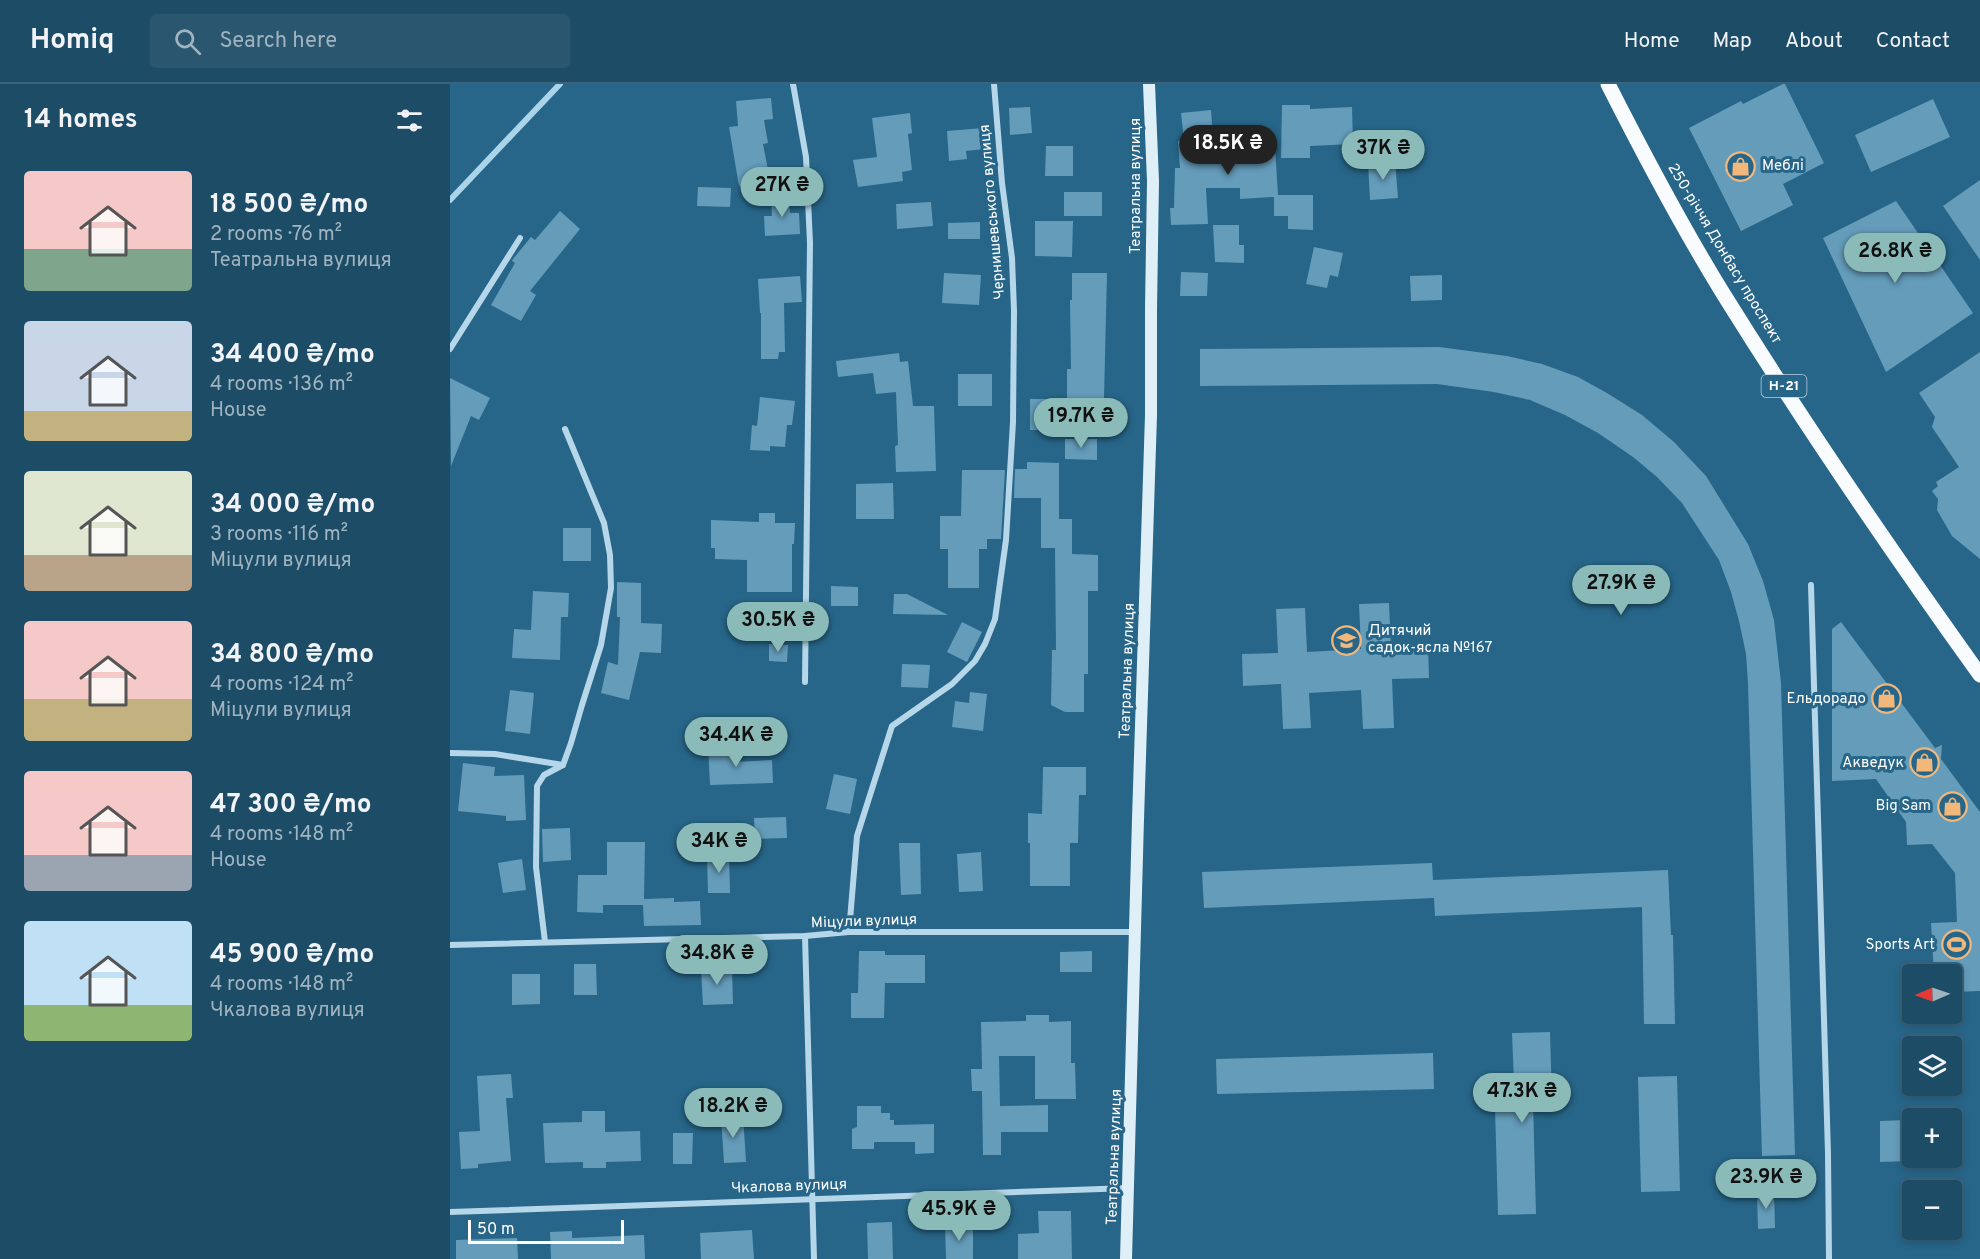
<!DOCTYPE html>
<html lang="en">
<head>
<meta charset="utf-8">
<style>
	body { margin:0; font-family:Overpass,sans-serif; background:#2a5670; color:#f1f3f6; height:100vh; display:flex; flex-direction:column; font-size:22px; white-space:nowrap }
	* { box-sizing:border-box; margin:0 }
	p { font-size:20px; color:#a0b4c0 }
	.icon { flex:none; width:33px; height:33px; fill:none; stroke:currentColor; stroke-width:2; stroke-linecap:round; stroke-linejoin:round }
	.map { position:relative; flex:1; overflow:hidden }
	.sheet { display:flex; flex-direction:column; background:#1d4c67; width:450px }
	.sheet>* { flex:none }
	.needle { width:39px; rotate:268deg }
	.controls { position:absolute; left:1452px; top:880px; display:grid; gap:12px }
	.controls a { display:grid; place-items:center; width:60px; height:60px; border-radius:6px; background:#1d4c67; box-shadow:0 3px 9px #0003,0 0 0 2px #3b637b; font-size:30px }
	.scale { position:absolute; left:18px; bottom:15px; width:156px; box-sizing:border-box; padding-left:6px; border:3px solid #fff; border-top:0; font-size:16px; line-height:21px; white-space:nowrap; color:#fff; -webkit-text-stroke:4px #276689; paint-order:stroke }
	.price { position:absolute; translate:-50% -51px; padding:0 14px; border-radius:21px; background:#8bbbb9; color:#111; font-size:20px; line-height:39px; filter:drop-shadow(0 2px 3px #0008) }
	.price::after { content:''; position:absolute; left:50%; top:36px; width:18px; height:14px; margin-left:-9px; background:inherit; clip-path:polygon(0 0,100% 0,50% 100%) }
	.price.active { background:#222; color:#fff }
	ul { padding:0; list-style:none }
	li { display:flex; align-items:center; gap:18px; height:150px; padding:0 24px }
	li span { display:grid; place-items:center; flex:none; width:168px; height:120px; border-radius:6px; color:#555 }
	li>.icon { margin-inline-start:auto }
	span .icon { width:72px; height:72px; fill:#fffc; stroke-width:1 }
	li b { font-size:26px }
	h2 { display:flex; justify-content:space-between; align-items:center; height:72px; padding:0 24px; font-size:26px }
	header { display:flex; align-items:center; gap:36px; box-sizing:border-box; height:84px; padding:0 30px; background:#1d4c67; border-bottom:2px solid #3b637b }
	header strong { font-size:28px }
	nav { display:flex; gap:33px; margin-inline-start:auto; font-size:21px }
	.search { width:420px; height:54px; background:#2a5670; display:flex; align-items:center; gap:15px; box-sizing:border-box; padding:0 21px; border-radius:6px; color:#a0b4c0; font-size:22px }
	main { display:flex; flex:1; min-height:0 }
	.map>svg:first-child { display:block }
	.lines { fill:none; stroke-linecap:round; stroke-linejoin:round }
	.stream { stroke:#a9d4e9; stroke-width:6 }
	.building { fill:#649cba }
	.street { stroke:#b5d7e9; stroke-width:6 }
	.secondary { stroke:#dfeff8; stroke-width:12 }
	.primary { stroke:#f8fcfe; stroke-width:15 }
	.labels { text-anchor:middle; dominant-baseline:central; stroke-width:6; stroke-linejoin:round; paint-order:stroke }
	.shield { fill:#276689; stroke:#bed1dc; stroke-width:1.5 }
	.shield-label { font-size:14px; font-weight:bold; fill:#fff }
	.poi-label { font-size:15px; fill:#fff; stroke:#276689; text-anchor:end }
	.street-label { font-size:15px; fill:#fff; stroke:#276689 }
</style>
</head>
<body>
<header>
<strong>Homiq</strong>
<div class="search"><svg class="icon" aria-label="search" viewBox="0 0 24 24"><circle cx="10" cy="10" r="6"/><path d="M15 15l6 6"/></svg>Search here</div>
<nav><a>Home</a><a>Map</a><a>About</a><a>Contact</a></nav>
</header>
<main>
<section class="sheet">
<h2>14 homes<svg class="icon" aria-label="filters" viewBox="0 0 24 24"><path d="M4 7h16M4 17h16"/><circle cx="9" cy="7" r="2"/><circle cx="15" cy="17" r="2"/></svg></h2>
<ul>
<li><span style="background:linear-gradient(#f6c9c9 65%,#7fa58c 0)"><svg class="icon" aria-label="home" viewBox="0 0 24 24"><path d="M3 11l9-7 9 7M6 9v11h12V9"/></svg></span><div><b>18 500 ₴/mo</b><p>2 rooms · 76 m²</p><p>Театральна вулиця</p></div></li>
<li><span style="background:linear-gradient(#c9d6e8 75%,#c2b280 0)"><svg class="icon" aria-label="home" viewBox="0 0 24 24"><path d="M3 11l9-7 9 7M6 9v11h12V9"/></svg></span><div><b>34 400 ₴/mo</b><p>4 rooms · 136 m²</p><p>House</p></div></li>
<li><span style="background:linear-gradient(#dfe7d0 70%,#b9a48a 0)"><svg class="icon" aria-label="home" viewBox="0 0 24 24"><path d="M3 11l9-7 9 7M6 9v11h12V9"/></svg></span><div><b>34 000 ₴/mo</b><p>3 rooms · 116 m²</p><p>Міцули вулиця</p></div></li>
<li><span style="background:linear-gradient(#f6c9c9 65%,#c2b280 0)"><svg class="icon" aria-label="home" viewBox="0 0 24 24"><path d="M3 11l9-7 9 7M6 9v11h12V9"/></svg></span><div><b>34 800 ₴/mo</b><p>4 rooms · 124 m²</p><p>Міцули вулиця</p></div></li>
<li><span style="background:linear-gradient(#f6c9c9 70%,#9aa5b1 0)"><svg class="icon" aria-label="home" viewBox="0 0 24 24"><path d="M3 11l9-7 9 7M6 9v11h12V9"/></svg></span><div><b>47 300 ₴/mo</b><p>4 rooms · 148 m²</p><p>House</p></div></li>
<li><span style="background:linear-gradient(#bfe0f5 70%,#8fb573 0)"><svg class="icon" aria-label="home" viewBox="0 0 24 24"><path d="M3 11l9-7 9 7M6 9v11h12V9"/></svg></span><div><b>45 900 ₴/mo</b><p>4 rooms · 148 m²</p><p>Чкалова вулиця</p></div></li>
</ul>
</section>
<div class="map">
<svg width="1530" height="1175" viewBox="0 0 1530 1175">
	<rect width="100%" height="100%" fill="#276689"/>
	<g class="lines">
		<polyline class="stream" points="0,116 110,0"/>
	</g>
	<g class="building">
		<polygon points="1333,0 1335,0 1374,79 1333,100 1343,121 1291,147 1239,44 1291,17 1293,20"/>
		<polygon points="321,14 323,35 314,36 318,59 313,60 320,96 289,102 279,43 288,42 286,17"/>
		<polygon points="1483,15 1500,53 1421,88 1405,51"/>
		<polygon points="832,21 860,21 860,25 902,23 903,60 860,62 860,74 831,74"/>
		<polygon points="580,23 582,49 560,51 559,24"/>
		<polygon points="761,26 763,54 769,54 770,66 825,63 828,111 863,111 863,146 838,145 838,132 824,132 824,113 790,115 790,104 756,104 758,140 721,141 720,124 724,124 725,84 730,84 728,57 734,56 731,29"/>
		<polygon points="460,29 462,49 458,50 462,86 452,88 453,97 408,103 403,76 427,73 422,34"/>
		<polygon points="533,44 535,65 516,67 517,75 499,77 497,47"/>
		<polygon points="596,62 623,62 623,92 595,92"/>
		<polygon points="945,77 948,114 920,116 918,79"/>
		<polygon points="1530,96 1530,176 1493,122"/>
		<polygon points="248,103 281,104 280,123 247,122"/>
		<rect x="614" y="108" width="38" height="24"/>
		<polygon points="339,111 340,129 349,129 350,150 315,152 314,132 322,132 321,112"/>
		<polygon points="1446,117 1523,229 1436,288 1373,154"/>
		<polygon points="481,118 483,142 447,145 446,120"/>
		<polygon points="110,127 130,145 80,207 86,211 71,237 41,221 65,179 62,177 63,175 81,153 85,156"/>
		<polygon points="585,137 623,137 622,173 585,172"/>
		<polygon points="530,138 530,155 498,155 498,139"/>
		<polygon points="763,141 789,141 789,161 794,161 794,179 765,178"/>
		<polygon points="864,163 893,169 888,193 880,191 877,204 856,200"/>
		<polygon points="731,188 758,189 757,212 730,212"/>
		<polygon points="494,189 531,191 529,221 492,219"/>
		<polygon points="622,189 657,189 654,314 617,314 617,285 621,285 620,216 622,216"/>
		<polygon points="992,191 992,216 961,217 960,192"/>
		<polygon points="350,192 352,218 334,219 335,268 329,268 328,275 311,275 311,229 310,229 308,195"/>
		<polygon points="989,263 1057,272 1092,280 1128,293 1157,309 1192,331 1224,358 1256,392 1298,460 1313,497 1324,536 1331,599 1345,1071 1312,1072 1298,599 1296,570 1289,537 1281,508 1269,476 1232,419 1207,393 1183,373 1148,349 1115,331 1080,316 1044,308 987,300 750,302 750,265"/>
		<polygon points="1530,268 1530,475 1502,452 1487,426 1488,415 1482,407 1488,402 1486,398 1509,383 1482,343 1485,333 1469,309"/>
		<polygon points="449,269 450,278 458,277 463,322 484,322 486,387 446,388 445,362 448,361 446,308 426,310 423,289 388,293 386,277"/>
		<rect x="508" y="290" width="34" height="32"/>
		<polygon points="0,294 40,314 29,336 21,332 1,382"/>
		<polygon points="310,313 345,317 342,341 337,341 335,363 320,362 320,367 300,366 302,341 307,342"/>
		<polygon points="580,315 609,315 610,346 580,346"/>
		<polygon points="615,355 647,355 647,376 615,375"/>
		<polygon points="577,378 609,379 609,435 622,435 622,470 648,471 648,507 638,507 638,590 634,590 634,628 615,628 601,621 602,566 606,566 605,464 591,464 591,414 564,414 565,385 577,385"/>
		<polygon points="512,386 555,386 551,455 537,455 537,465 529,465 529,504 498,504 498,465 490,465 490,432 511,432"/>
		<polygon points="443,399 444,435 406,435 406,400"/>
		<polygon points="309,429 325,429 325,439 345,439 344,460 342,460 342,508 297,508 297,476 265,475 265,464 261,464 261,436 309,438"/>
		<rect x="113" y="444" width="28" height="33"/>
		<polygon points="167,498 191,499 191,539 212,540 211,569 190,568 179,616 151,609 158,578 168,581 170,533 167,533"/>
		<polygon points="381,502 408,503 408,522 381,522"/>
		<polygon points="83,507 119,509 118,533 111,533 110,576 62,574 64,545 81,546"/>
		<polygon points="444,510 457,510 498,531 443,530"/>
		<polygon points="939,519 941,564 978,563 979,594 942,595 944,644 913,645 911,606 859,609 861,644 833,645 831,600 793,602 792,570 828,569 826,525 855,524 857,568 911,565 909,520"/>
		<polygon points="512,538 532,548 517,578 497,568"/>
		<polygon points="1391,538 1485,664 1492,661 1491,675 1530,728 1530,907 1502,908 1502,891 1484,891 1481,839 1507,838 1505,789 1482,760 1457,761 1456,738 1426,695 1382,697 1382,545"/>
		<polygon points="319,560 338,561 337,578 319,577"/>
		<polygon points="452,580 480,581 478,604 451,603"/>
		<polygon points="60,606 84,609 80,650 55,647"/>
		<polygon points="520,608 537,610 533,647 502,643 505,617 519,619"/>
		<polygon points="283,659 284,678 322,676 323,699 260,701 258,660"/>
		<polygon points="13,679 45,683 44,692 74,691 76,736 56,737 56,732 8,727"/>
		<polygon points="593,683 636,683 636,711 629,711 628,759 620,759 620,802 580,802 580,759 578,759 578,729 592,730"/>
		<polygon points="384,690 407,695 400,730 376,725"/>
		<polygon points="336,733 337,754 305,755 304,734"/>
		<polygon points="120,744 121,776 93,778 92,745"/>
		<polygon points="157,758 195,758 194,815 224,814 224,818 250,817 251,841 194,842 193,821 153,821 153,829 127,828 128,791 157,791"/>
		<polygon points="449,759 470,759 471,810 451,811"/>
		<polygon points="531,768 533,807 509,808 507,770"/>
		<polygon points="279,771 280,809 258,809 257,772"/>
		<polygon points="72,775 76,806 53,809 48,779"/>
		<polygon points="982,779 983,796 1218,786 1221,851 1223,851 1225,940 1194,940 1192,823 985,832 984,814 754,824 752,788"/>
		<polygon points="409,867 435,867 435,871 475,871 475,899 435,899 434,934 401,934 401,909 408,909"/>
		<polygon points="642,867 642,888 610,888 610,868"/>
		<polygon points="124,880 146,880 147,911 124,911"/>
		<polygon points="282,884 283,920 253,921 251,885"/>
		<polygon points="62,890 90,890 90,920 62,921"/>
		<polygon points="576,931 599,931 599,938 621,937 621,979 625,979 626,1015 585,1015 585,972 549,972 550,1022 598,1021 598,1048 551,1048 551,1071 533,1071 532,1007 522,1007 521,985 532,985 531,938 576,937"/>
		<polygon points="1100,948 1102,1017 1083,1018 1086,1130 1048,1131 1045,1023 1065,1023 1062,949"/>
		<polygon points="983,969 984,1005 767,1010 766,975"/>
		<polygon points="61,990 63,1014 56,1014 61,1077 28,1080 28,1084 11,1085 9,1048 30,1047 27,992"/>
		<polygon points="1227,992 1230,1107 1191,1108 1188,993"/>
		<polygon points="407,1022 431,1022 431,1029 440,1029 440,1036 444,1036 444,1041 484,1040 484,1069 465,1070 465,1058 424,1058 424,1065 402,1065 402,1045 407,1043"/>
		<polygon points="132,1027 155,1027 155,1048 190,1047 191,1077 156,1078 156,1084 133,1084 133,1078 95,1079 93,1039 132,1038"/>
		<polygon points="293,1031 296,1078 274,1079 271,1032"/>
		<polygon points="1458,1036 1458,1077 1430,1078 1430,1037"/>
		<polygon points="223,1049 243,1049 242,1080 223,1080"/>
		<polygon points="1324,1108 1325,1144 1308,1145 1307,1109"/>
		<polygon points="588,1127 621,1127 622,1175 568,1175 568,1150 589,1149"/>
		<polygon points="442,1138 443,1175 418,1175 417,1139"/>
		<polygon points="523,1140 523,1175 496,1175 495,1141"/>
		<polygon points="302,1146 304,1175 251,1175 250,1149"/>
		<polygon points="122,1147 122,1154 194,1151 195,1175 101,1175 100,1148"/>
		<polygon points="67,1154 68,1175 6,1175 6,1156"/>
	</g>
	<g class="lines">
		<g class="street">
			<polyline points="343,0 356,73 360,159 355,598"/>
			<polyline points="0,265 70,154"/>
			<polyline points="1361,501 1378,1069 1379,1175"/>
			<polyline points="0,669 45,670 113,681"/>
			<polyline points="399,848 407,752 442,642 502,600 525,577 535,560 545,535 556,456 563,338 564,227 562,174 552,99 544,0"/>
			<polyline points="355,852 364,1175"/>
			<polyline points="95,858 86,783 87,702 94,691 113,681 121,659 132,621 151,561 161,504 160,471 154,439 115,345"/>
			<polyline points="0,861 355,852 399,848 684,848"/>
			<polyline points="0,1128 679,1104"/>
		</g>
		<polyline class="secondary" points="676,1175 688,735 701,331 701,225 703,97 699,0"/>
		<path class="primary" d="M1158 0C1194 71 1232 143 1274 211 1355 341 1441 467 1530 591"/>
	</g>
	<defs>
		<symbol id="shop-ring" viewBox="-11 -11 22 22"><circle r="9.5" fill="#276689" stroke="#f1b77b" stroke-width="1.5"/><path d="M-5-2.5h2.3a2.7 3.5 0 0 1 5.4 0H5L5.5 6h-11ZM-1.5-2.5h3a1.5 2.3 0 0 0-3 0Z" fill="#f1b77b"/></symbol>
		<symbol id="school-ring" viewBox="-11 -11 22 22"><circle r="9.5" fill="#276689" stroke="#f1b77b" stroke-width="1.5"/><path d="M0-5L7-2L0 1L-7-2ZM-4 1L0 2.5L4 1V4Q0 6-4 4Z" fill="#f1b77b"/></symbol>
		<symbol id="stadium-ring" viewBox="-11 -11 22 22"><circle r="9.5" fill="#276689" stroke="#f1b77b" stroke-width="1.5"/><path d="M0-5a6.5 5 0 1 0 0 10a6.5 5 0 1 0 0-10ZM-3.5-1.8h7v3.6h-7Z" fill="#f1b77b"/></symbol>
	</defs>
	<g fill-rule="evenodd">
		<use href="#shop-ring" x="1274" y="66" width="33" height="33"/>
		<use href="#school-ring" x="880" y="540" width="33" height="33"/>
		<use href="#shop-ring" x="1420" y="598" width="33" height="33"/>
		<use href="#shop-ring" x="1458" y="662" width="33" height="33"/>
		<use href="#shop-ring" x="1486" y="706" width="33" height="33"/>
		<use href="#stadium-ring" x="1490" y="844" width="33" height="33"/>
	</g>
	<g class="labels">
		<rect class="shield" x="1311.5" y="291" width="45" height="22" rx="4.5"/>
		<g class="shield-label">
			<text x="1334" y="302">Н-21</text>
		</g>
		<g class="poi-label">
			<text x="1312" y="82" text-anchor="start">Меблі</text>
			<text x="918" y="547" text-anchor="start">Дитячий<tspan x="918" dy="17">садок-ясла №167</tspan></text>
			<text x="1416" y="615">Ельдорадо</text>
			<text x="1454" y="679">Акведук</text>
			<text x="1481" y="722">Big Sam</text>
			<text x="1485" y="861">Sports Art</text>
		</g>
		<g class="street-label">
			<text transform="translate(686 102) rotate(-90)">Театральна вулиця</text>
			<text transform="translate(543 128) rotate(-95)">Чернишевського вулиця</text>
			<text transform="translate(1274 170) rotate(59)">250-річчя Донбасу проспект</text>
			<text transform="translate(678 587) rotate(-88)">Театральна вулиця</text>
			<text transform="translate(414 838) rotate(-2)">Міцули вулиця</text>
			<text transform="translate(665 1073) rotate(-88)">Театральна вулиця</text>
			<text transform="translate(339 1103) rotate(-2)">Чкалова вулиця</text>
		</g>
	</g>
</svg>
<div class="controls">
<a><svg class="needle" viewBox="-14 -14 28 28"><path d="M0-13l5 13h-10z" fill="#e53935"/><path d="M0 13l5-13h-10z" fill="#a0b4c0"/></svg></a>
<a><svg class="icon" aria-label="layers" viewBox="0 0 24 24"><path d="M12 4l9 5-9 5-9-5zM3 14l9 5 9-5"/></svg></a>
<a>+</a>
<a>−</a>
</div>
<div class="scale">50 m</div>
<b class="price active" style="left:778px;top:92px">18.5K ₴</b>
<b class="price" style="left:933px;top:97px">37K ₴</b>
<b class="price" style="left:332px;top:134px">27K ₴</b>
<b class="price" style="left:1445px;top:200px">26.8K ₴</b>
<b class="price" style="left:631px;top:365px">19.7K ₴</b>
<b class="price" style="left:1171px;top:532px">27.9K ₴</b>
<b class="price" style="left:328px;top:569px">30.5K ₴</b>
<b class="price" style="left:286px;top:684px">34.4K ₴</b>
<b class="price" style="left:269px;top:790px">34K ₴</b>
<b class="price" style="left:267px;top:902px">34.8K ₴</b>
<b class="price" style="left:1072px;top:1040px">47.3K ₴</b>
<b class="price" style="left:283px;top:1055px">18.2K ₴</b>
<b class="price" style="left:1316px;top:1126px">23.9K ₴</b>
<b class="price" style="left:509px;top:1158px">45.9K ₴</b>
</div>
</main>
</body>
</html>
